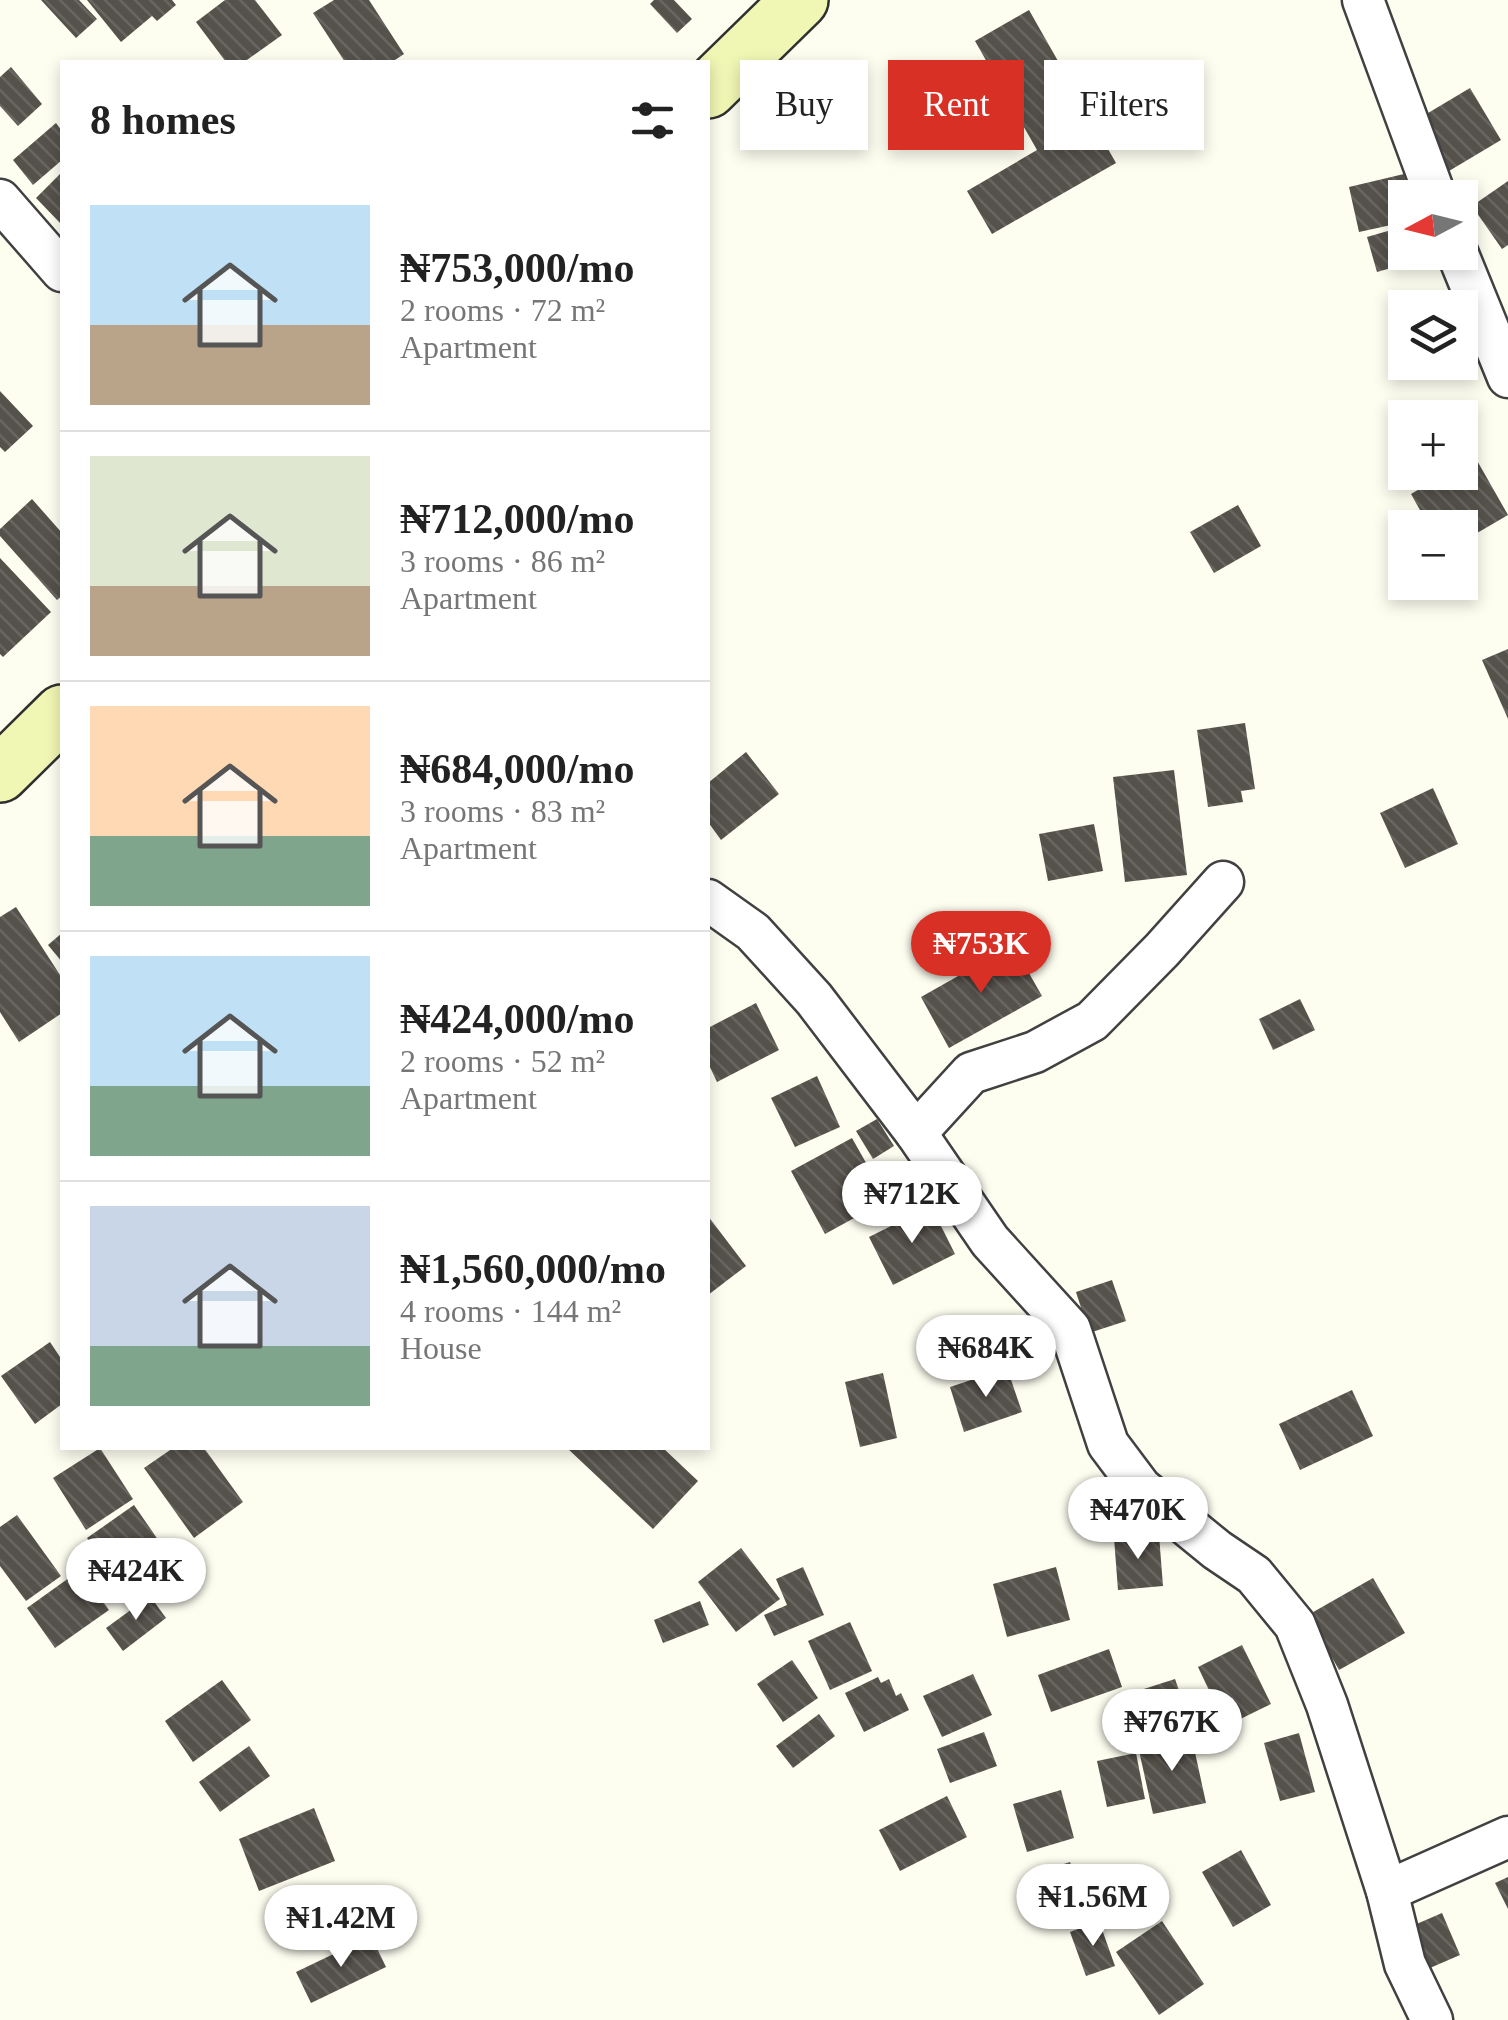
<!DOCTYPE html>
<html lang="en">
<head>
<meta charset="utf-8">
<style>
	body { margin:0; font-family:"Times New Roman",serif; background:#f6f6f6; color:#222; height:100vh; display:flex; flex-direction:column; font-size:38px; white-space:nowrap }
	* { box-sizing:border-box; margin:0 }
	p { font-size:32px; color:#767676 }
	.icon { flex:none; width:55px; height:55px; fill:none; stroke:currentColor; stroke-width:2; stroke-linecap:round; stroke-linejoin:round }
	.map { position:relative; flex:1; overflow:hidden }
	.side { position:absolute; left:60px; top:60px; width:650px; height:1390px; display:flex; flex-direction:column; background:#fff; border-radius:0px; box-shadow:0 5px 15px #0003 }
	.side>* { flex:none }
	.top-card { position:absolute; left:740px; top:60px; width:618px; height:90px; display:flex; gap:20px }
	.needle { width:65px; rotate:263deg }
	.tools { position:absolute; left:1388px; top:180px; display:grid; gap:20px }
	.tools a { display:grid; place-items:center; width:90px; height:90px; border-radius:0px; background:#fff; box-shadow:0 5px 15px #0003; font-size:50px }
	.price { position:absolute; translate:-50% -85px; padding:0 22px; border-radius:35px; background:#fff; color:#222; font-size:32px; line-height:65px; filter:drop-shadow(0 2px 5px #0008) }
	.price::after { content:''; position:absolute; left:50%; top:60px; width:30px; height:22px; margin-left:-15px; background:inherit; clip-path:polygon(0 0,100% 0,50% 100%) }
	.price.on { background:#d93025; color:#fff }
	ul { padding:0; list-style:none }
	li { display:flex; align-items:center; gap:30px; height:250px; padding:0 30px }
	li+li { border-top:2px solid #e0e0e0 }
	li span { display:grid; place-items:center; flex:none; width:280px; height:200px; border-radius:0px; color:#555 }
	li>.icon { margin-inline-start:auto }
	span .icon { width:120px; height:120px; fill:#fffc; stroke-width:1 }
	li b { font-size:42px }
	h2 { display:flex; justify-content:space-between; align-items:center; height:120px; padding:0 30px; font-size:42px }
	.chip { padding:0 35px; border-radius:0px; background:#fff; box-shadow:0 5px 15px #0003; font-size:35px; line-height:90px }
	.chip.on { background:#d93025; color:#fff }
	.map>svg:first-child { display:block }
	.building { fill:url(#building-back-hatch) }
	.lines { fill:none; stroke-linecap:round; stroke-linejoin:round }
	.street-casing { stroke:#414141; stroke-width:45 }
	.secondary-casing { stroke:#303030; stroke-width:60 }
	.street { stroke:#fff; stroke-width:40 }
	.secondary { stroke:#f0f6b3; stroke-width:55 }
</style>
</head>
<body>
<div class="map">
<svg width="1508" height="2020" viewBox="0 0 1508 2020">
	<defs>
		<pattern id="building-back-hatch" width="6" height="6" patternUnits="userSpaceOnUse" patternTransform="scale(2.5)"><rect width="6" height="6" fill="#55514b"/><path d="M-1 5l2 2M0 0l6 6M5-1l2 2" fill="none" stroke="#696561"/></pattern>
	</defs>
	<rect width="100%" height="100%" fill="#fdfdf0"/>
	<g class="building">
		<polygon points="41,0 79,0 97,19 76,38"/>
		<polygon points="87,0 172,0 176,5 157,21 152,16 121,42"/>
		<polygon points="225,0 255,0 282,35 244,62 226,62 196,22"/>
		<polygon points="334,0 369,0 404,54 392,62 345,62 313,13"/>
		<polygon points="654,0 674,0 692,19 677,33 650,4"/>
		<polygon points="1029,10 1116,163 992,234 967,191 1037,150 975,41"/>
		<polygon points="11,67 42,104 18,126 0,106 0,77"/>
		<polygon points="1178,71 1189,89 1170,102 1159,84"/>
		<polygon points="1470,88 1501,140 1449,171 1418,119"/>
		<polygon points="56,123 62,131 62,160 33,185 13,160"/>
		<polygon points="62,172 62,225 36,198"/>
		<polygon points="1404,174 1409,198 1405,198 1405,222 1359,232 1349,187"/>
		<polygon points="1508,181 1508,245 1502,249 1472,206"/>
		<polygon points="1405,226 1405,252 1424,252 1426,258 1377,272 1367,237"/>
		<polygon points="0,391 33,426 5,452 0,447"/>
		<polygon points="1475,457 1508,515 1460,543 1460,528 1430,528 1411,494 1448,472 1460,472 1460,465"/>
		<polygon points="32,499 62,533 62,596 57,600 0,536 0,529"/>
		<polygon points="1238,505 1261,546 1214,573 1190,532"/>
		<polygon points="0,558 51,612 3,657 0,654"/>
		<polygon points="1508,649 1508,719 1482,660"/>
		<polygon points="1245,723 1255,789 1241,791 1243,802 1208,807 1197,730"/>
		<polygon points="746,752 779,794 721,840 708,822 708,783"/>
		<polygon points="1174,770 1187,875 1125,882 1113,777"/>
		<polygon points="1433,788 1458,844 1405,868 1380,813"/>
		<polygon points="1094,824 1103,871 1048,881 1039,834"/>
		<polygon points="16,907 62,978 62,1013 19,1042 0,1012 0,917"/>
		<polygon points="62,933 62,962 48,945"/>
		<polygon points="1013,945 1042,996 949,1048 921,997"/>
		<polygon points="1300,999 1315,1030 1273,1050 1259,1019"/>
		<polygon points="756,1003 779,1050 717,1082 708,1063 708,1028"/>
		<polygon points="817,1076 840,1127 795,1147 771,1098"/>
		<polygon points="877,1119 894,1146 873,1159 856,1131"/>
		<polygon points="852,1138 887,1200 825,1234 791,1171"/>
		<polygon points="931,1206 955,1254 893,1285 869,1237"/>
		<polygon points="708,1216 746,1266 708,1295"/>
		<polygon points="1112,1280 1126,1321 1089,1333 1076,1292"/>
		<polygon points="50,1342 62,1360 62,1404 35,1424 1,1376"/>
		<polygon points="1007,1368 1022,1412 964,1432 950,1387"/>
		<polygon points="883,1373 897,1438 860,1447 845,1382"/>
		<polygon points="1352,1390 1373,1436 1300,1470 1279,1424"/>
		<polygon points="100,1448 133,1499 86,1530 53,1478"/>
		<polygon points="173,1448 204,1448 243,1502 194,1538 144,1468"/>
		<polygon points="567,1448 663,1448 698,1481 653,1529"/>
		<polygon points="134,1505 170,1557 122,1590 87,1538"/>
		<polygon points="17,1515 61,1576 26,1601 0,1566 0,1527"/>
		<polygon points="1159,1535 1163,1586 1118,1590 1114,1538"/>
		<polygon points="741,1548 780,1599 736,1632 698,1582"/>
		<polygon points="803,1567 824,1615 774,1636 764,1615 787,1605 776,1579"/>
		<polygon points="1056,1567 1070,1620 1007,1637 993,1584"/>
		<polygon points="80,1570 109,1610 55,1648 27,1608"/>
		<polygon points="1373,1578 1405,1633 1339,1670 1308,1615"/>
		<polygon points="150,1596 166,1618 123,1651 106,1628"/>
		<polygon points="700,1601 709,1625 663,1643 654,1620"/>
		<polygon points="850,1622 872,1671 830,1690 808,1641"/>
		<polygon points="1242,1645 1271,1704 1226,1726 1198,1667"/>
		<polygon points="1109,1649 1122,1687 1051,1712 1038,1675"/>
		<polygon points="792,1660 818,1698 783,1722 757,1684"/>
		<polygon points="973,1674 992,1715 942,1737 923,1696"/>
		<polygon points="878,1677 881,1683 889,1679 896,1696 901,1693 909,1710 864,1732 845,1693"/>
		<polygon points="1175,1679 1189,1719 1136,1737 1122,1696"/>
		<polygon points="222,1680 251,1720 193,1762 165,1721"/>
		<polygon points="819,1714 835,1736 793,1768 776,1746"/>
		<polygon points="984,1732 997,1766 950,1783 937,1749"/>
		<polygon points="1299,1733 1315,1792 1280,1801 1264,1743"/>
		<polygon points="1191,1734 1206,1803 1153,1814 1138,1746"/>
		<polygon points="249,1746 270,1776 220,1812 199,1782"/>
		<polygon points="1136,1753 1145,1799 1107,1807 1097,1761"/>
		<polygon points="1061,1790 1074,1838 1027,1852 1013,1804"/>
		<polygon points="947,1796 967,1837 900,1871 879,1830"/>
		<polygon points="314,1808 335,1861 259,1891 239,1839"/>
		<polygon points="1241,1850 1271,1905 1233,1927 1202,1872"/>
		<polygon points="1070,1862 1083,1901 1038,1916 1025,1877"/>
		<polygon points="1508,1877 1508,1909 1495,1883"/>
		<polygon points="1442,1913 1460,1955 1423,1971 1405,1929"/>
		<polygon points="1099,1921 1115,1966 1086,1976 1070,1932"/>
		<polygon points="1162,1921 1204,1984 1159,2015 1116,1952"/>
		<polygon points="371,1936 386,1967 311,2003 296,1972"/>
	</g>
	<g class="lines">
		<defs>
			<g id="street">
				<polyline points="1363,0 1436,198"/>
				<polyline points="0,200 62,271"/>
				<polyline points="1457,252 1508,377"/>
				<polyline points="708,900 753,932 814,999 916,1133 990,1241 1070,1329 1108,1444 1141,1488 1217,1550 1254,1575 1295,1625 1327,1705 1387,1891 1405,1964 1432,2020"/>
				<polyline points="916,1133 971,1073 1035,1052 1092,1021 1162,950 1223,882"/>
				<polyline points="1387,1891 1508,1837"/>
			</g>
			<g id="secondary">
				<polyline points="708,90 800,0"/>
				<polyline points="0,774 62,713"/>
			</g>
		</defs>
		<use href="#street" class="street-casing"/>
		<use href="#secondary" class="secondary-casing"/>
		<use href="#street" class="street"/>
		<use href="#secondary" class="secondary"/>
	</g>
</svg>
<div class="tools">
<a><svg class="needle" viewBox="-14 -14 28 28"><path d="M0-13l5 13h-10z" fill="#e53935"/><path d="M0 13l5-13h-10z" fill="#767676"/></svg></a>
<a><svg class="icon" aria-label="layers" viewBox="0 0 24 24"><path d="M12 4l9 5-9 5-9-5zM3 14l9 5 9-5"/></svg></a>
<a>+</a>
<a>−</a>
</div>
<b class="price on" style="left:981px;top:996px">₦753K</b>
<b class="price" style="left:912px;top:1246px">₦712K</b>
<b class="price" style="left:986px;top:1400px">₦684K</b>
<b class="price" style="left:1138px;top:1562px">₦470K</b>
<b class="price" style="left:136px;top:1623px">₦424K</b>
<b class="price" style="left:1172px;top:1774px">₦767K</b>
<b class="price" style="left:1093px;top:1949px">₦1.56M</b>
<b class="price" style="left:341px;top:1970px">₦1.42M</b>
<div class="top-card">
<a class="chip">Buy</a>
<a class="chip on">Rent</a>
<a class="chip">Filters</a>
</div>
<section class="side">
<h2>8 homes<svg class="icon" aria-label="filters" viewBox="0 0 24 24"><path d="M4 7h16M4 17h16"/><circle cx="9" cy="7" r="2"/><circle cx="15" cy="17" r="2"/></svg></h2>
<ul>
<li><span style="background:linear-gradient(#bfe0f5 60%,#b9a48a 0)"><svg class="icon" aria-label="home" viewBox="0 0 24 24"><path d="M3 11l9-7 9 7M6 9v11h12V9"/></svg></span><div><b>₦753,000/mo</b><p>2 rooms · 72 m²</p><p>Apartment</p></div></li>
<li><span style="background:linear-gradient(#dfe7d0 65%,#b9a48a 0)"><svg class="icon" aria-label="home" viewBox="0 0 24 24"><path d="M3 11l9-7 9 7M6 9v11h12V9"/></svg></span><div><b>₦712,000/mo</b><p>3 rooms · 86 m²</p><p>Apartment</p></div></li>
<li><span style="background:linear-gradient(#ffd9b3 65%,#7fa58c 0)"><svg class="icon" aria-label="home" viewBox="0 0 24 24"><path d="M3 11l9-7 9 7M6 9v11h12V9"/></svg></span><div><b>₦684,000/mo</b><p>3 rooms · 83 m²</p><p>Apartment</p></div></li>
<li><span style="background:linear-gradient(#bfe0f5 65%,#7fa58c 0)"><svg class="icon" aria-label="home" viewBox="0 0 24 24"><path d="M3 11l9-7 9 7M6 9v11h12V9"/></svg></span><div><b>₦424,000/mo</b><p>2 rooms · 52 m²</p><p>Apartment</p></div></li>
<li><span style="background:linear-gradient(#c9d6e8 70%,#7fa58c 0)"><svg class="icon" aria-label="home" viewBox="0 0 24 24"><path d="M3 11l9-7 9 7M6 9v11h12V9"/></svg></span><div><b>₦1,560,000/mo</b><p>4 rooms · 144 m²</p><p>House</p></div></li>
</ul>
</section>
</div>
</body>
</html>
